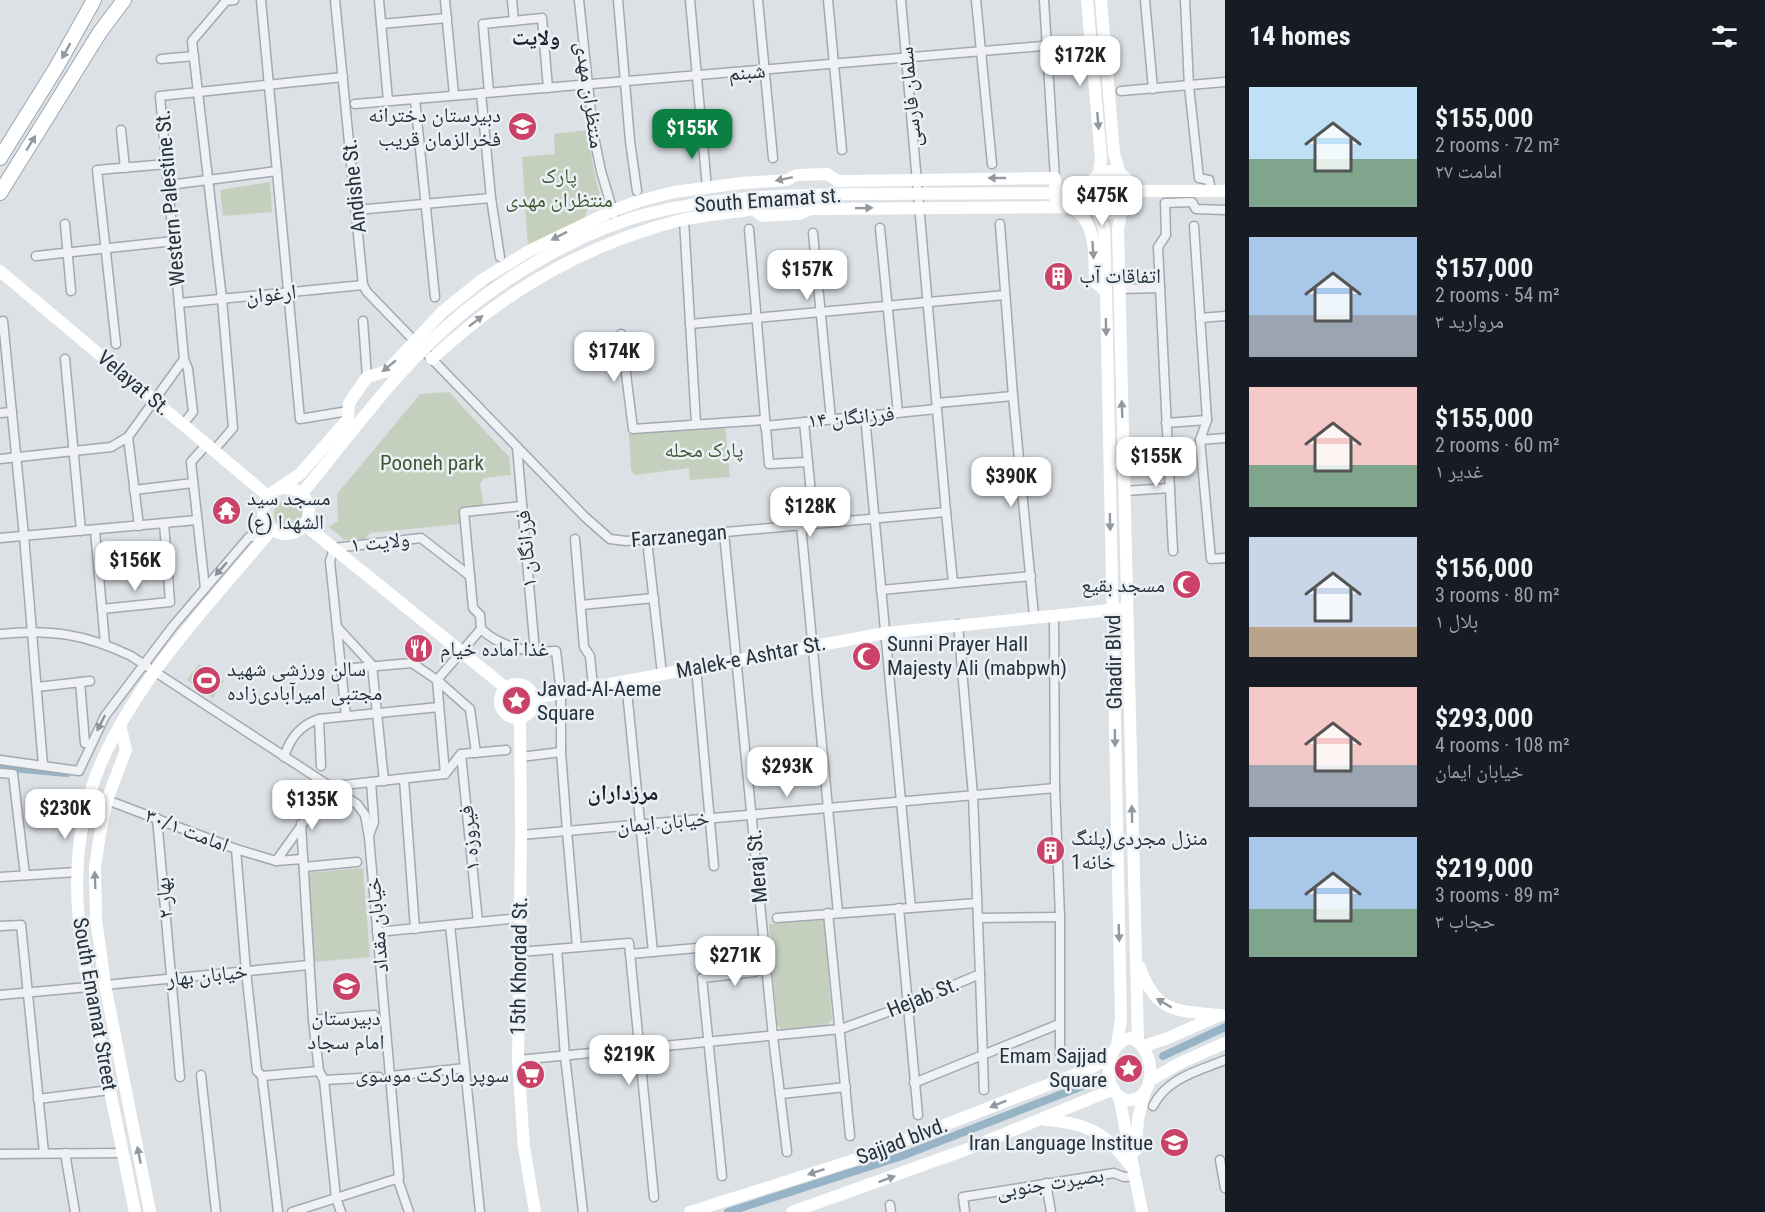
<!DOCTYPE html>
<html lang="en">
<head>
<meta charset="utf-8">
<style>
	body { margin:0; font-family:"Roboto Condensed","Noto Naskh Arabic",sans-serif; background:#20242c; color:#f1f3f6; height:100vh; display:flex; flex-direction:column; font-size:22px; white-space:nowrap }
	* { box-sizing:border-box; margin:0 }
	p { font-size:20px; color:#9ea1a6 }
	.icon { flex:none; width:33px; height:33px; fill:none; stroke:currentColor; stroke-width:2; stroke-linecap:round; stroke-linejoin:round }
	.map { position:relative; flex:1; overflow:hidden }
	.sheet { display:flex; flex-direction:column; background:#171b24; width:540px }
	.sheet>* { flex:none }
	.price { position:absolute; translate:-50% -51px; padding:0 14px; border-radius:12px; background:#fff; color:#222; font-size:20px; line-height:39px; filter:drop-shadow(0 2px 3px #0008) }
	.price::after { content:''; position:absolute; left:50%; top:36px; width:18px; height:14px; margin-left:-9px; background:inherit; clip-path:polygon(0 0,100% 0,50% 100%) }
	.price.current { background:#0b8043; color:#fff }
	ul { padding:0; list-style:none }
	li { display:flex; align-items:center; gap:18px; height:150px; padding:0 24px }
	li span { display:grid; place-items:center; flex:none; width:168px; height:120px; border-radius:0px; color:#555 }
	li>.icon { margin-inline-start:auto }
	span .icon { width:72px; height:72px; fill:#fffc; stroke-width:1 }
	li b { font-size:26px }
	h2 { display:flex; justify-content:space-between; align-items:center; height:72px; padding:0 24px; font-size:26px }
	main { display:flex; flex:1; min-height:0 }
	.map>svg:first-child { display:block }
	.green { fill:#c4d0bd }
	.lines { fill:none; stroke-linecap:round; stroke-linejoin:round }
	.canal { stroke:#97b3c6; stroke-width:8 }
	.street-casing { stroke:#a2a9b0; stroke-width:11 }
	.primary-casing { stroke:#9ca7b1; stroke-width:16 }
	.street { stroke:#eff1f4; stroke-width:8 }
	.secondary { stroke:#fff; stroke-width:12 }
	.primary { stroke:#fff; stroke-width:14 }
	.oneway { fill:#92989e }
	.oneway2 { fill:#8a9198 }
	.labels { text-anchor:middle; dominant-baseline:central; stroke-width:5; stroke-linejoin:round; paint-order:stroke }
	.street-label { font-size:21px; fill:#26313c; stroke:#ebf0f4 }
	.poi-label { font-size:21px; fill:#26313c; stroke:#ebf0f4; text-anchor:start }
	.park-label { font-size:21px; fill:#3f5734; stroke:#ebf0f4 }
	.neighbourhood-label { font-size:22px; font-weight:bold; fill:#19222c; stroke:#ebf0f4 }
</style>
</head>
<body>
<main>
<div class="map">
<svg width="1225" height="1212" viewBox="0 0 1225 1212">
	<rect width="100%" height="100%" fill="#dce1e6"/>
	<g class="green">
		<polygon points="588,130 593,166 601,199 588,207 584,221 528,249 522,157 555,154 554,134"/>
		<polygon points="270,182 272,212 223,216 220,190"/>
		<polygon points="449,392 509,457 511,475 484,478 480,484 484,507 459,510 460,524 370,533 365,539 345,540 329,527 338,521 337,494 420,394"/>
		<polygon points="725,425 730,477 690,480 689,468 635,475 631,470 629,434 632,432"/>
		<circle cx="288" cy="514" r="14"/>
		<polygon points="199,664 224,681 213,698 187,680"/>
		<polygon points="363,868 370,957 313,962 306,873"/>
		<polygon points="824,920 832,1019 825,1028 784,1031 777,1025 769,924"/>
	</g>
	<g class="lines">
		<g class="canal">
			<polyline points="0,767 67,773"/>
			<polyline points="1163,1056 1225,1027"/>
			<polyline points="728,1212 902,1156 1093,1082"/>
		</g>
		<defs>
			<g id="street">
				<polyline points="261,0 300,419 348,411"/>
				<polyline points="335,0 363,285 367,292 585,517 610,539 626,541 946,512 901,0"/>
				<polyline points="379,0 388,101"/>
				<polyline points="445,0 454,95"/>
				<polyline points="512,0 514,21"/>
				<polyline points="579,0 593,132 601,171 614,215"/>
				<polyline points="618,0 630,141 637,191"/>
				<polyline points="690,0 707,188"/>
				<polyline points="758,0 773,158"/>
				<polyline points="828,0 842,150"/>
				<polyline points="976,0 992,164"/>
				<polyline points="1044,0 1055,178"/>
				<polyline points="1145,0 1153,89"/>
				<polyline points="1185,0 1189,86 1199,178 1209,180 1211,191"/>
				<polyline points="381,24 447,18"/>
				<polyline points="161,59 194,56"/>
				<polyline points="1121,91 1225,82"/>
				<polyline points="489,92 483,24 542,18 548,88"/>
				<polyline points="481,93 491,198 500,257"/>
				<polyline points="415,99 435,297"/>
				<polyline points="355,104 1078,43"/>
				<polyline points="121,130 125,168"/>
				<polyline points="169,185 277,171"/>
				<polyline points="356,210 491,198"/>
				<polyline points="684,220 696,424"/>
				<polyline points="65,224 71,291"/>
				<polyline points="1000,224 1013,396 1034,616"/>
				<polyline points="1194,226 1207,420 1200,440 1211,559 1225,558"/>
				<polyline points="880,228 898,413"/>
				<polyline points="749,229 769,464 808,462"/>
				<polyline points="813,233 831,419"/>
				<polyline points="36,256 174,241"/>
				<polyline points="1119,289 1160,288"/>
				<polyline points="179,303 363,285"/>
				<polyline points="1200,318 1225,316"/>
				<polyline points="3,321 24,536 43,765"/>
				<polyline points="363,321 367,377"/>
				<polyline points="690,324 1005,295"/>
				<polyline points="621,334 633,429 764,420"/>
				<polyline points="116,344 97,170 167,164"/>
				<polyline points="65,359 81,531"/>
				<polyline points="937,403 1013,396"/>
				<polyline points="0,413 12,412"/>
				<polyline points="865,416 911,908"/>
				<polyline points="804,422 814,524"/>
				<polyline points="1166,423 1207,420"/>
				<polyline points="183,424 193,412 188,369 184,359"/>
				<polyline points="765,426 937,409"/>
				<polyline points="128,437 139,526"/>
				<polyline points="1200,440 1225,438"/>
				<polyline points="517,447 535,652"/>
				<polyline points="214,450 233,428 222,299 192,41 226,1 234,0"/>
				<polyline points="0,459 111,447 128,437 184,359 160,96 343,77"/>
				<polyline points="134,490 193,483"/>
				<polyline points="1125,491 1170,488"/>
				<polyline points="946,512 953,583"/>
				<polyline points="801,525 838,913"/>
				<polyline points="95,530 105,644"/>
				<polyline points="724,533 773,1037 787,1152"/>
				<polyline points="0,538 197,520"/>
				<polyline points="575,539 584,647 590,656 593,687"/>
				<polyline points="647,540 662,674"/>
				<polyline points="1173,551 1158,247 1166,235 1165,203 1192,202 1196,209 1225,210"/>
				<path d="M470 576 473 608 480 615 481 629C501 648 530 653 556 651L561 693V752L567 831 577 947"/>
				<polyline points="205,588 191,462 207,444"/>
				<polyline points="881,590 1031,576"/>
				<polyline points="581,605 654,598"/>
				<polyline points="102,609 170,602 164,523"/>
				<polyline points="1054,615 1055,788 1060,917 1060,1054"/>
				<polyline points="337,627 372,665 384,781"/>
				<path d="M0 634C50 629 86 634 131 656L357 804 365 815 369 837 399 1178 292 1212"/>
				<polyline points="696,667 714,866"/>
				<polyline points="342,669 412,663 437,680 470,709 476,753"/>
				<polyline points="437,680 445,774"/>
				<polyline points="437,680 481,629"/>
				<polyline points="626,681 653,952"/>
				<polyline points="80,682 85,743 91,744"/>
				<polyline points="37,687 90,681"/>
				<polyline points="346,716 330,561 334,548 421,538 470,576 464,512 522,506"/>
				<polyline points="319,719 321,766"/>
				<polyline points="461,754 478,922"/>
				<path d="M284 757C290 738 300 725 319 719L439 707"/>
				<polyline points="521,757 561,752"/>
				<polyline points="0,760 79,771 105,716 173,626 249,537 265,537"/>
				<polyline points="0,773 13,774 25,875"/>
				<polyline points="445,774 461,754 506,750"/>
				<polyline points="404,779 415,929"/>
				<polyline points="343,785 445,774"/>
				<polyline points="107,800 236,849 276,861 303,859"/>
				<polyline points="157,818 180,1077"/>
				<polyline points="301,824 313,1020 319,1071 324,1080 336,1198 341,1212"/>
				<polyline points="521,835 1055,788"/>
				<polyline points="369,836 374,822 371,782"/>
				<polyline points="236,849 246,971 257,1071 262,1076 319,1071"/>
				<polyline points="276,861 329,787"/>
				<polyline points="304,867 357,862"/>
				<polyline points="0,877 77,872"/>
				<polyline points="899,908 918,1115"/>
				<polyline points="828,913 850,1136"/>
				<polyline points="777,918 977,903"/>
				<polyline points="978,918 1060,917"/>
				<polyline points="450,925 480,1212"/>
				<polyline points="0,926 21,925 44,1153"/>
				<polyline points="377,932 520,918"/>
				<polyline points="557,949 565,1056 583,1212"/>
				<polyline points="520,952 629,943 654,1197"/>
				<polyline points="630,954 764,942"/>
				<polyline points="980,974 984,1090"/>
				<polyline points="105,985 309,965"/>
				<polyline points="0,995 88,987"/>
				<polyline points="313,1020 374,1015"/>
				<polyline points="518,1060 841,1029 907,1005 980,974 973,795 958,624"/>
				<polyline points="201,1075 216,1212"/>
				<polyline points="262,1076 278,1212"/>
				<polyline points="391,1076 465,1068"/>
				<polyline points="324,1080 379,1077"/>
				<polyline points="914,1083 1059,1024"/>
				<polyline points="781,1094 846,1087"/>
				<polyline points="38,1099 110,1090"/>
				<path d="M1153 1106C1167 1078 1198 1071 1225 1060"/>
				<polyline points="65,1153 75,1212"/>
				<polyline points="0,1154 123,1153"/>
				<polyline points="1220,1160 1225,1188"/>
				<polyline points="722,1176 702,978 755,972 752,943"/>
				<polyline points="398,1180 409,1212"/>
				<polyline points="1046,1183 1051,1212"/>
				<polyline points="890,1205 891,1212"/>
				<polyline points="965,1212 963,1197 1114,1173 1124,1177 1136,1176"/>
			</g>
			<g id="primary">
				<polyline points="0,158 56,68 94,0"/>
				<polyline points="0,193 100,32 124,0"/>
			</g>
		</defs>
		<use href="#street" class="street-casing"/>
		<use href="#primary" class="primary-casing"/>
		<use href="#street" class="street"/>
		<g class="secondary">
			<polyline points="1087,0 1101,158 1099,174"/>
			<polyline points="1101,0 1114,153 1120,174"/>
			<circle cx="1110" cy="192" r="21"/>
			<polyline points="1131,191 1225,191"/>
			<polyline points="1096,207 1104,229 1106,291 1121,1019 1117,1045"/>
			<polyline points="1122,209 1118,229 1138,1040"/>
			<polyline points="0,271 268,496"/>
			<path d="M432 359C503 292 586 244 681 220 705 215 730 213 754 209L762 216 799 214 811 209 1069 207C1098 219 1094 256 1095 282L1106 291"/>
			<circle cx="286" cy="511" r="23"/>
			<polyline points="279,488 300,474 348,419 349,403 367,377 387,371 442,312 483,279 527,252 612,211 639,201 674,192 742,183 787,180 797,175 827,174 838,181 845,181 1055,178 1056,206"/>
			<path d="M302 493C354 431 401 363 465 311 516 270 583 231 647 214 717 196 787 195 858 194 935 193 1012 193 1089 193"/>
			<polyline points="305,525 506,688"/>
			<circle cx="517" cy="701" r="17"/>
			<polyline points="534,698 885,633 1120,609"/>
			<polyline points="520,718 521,835 518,1060 524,1147 535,1212"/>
			<polyline points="120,725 126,750 107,800 100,834 95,867 96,919 105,985 150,1212"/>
			<path d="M1140 967C1155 1013 1177 1011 1221 1015"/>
			<path d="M1130 1038C1156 1046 1158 1097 1131 1100 1103 1103 1100 1045 1130 1038Z"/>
			<polyline points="1144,1046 1168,1038 1218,1016"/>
			<polyline points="1149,1081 1180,1063 1225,1043"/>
			<polyline points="1119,1096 1142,1212"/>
			<path d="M1046 1120C1089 1123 1107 1134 1133 1169"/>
			<polyline points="1136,1150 1138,1119 1145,1091"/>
			<path d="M135 1212C124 1159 113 1105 102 1052 81 954 59 860 101 763 140 674 211 603 272 529"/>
			<polyline points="690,1212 854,1160 1089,1069 1110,1057"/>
			<polyline points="792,1212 965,1150 1114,1089"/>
		</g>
		<use href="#primary" class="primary"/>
	</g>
	<defs><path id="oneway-solid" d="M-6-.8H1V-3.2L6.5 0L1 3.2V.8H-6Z" transform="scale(1.5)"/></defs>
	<g class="oneway">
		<use href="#oneway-solid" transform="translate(66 51) rotate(119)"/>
		<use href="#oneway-solid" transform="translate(1098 121) rotate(85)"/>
		<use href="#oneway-solid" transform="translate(31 143) rotate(-58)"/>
		<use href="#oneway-solid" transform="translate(997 178) rotate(180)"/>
		<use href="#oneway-solid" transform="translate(784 179) rotate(168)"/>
		<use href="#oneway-solid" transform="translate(864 208) rotate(-1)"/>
		<use href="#oneway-solid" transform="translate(559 236) rotate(153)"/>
		<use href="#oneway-solid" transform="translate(1093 250) rotate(86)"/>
		<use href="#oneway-solid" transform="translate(476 321) rotate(-38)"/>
		<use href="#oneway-solid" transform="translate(1106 327) rotate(89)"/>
		<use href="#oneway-solid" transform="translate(389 366) rotate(141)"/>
		<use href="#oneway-solid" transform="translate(1122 409) rotate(-92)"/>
		<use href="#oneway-solid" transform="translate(1110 522) rotate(89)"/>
		<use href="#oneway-solid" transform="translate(1115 738) rotate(89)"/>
		<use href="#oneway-solid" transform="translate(1132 814) rotate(-91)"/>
		<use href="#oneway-solid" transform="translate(95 880) rotate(-92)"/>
		<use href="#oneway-solid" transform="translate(1119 933) rotate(88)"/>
		<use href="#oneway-solid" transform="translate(1164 1003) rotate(-149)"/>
		<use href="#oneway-solid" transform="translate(998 1104) rotate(158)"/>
		<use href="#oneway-solid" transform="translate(139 1155) rotate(-101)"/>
		<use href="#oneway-solid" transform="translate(816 1172) rotate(162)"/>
		<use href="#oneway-solid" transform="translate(887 1179) rotate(-20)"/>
	</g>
	<g class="oneway2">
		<use href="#oneway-solid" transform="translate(221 569) rotate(131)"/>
		<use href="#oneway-solid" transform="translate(101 723) rotate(117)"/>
	</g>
	<defs>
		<symbol id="school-disc" viewBox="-11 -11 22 22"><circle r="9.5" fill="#ca4267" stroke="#ebf0f4"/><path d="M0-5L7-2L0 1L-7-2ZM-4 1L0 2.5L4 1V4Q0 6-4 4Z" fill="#fff"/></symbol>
		<symbol id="building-disc" viewBox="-11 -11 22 22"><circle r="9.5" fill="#ca4267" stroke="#ebf0f4"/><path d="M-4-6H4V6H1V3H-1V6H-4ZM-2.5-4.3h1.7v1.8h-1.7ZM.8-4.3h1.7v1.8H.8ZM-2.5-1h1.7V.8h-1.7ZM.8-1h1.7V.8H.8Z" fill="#fff"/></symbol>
		<symbol id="temple-disc" viewBox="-11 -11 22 22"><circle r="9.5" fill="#ca4267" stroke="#ebf0f4"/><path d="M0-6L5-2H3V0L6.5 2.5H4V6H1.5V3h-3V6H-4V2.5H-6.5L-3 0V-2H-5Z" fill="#fff"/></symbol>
		<symbol id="mosque-disc" viewBox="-11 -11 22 22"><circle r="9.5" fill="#ca4267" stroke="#ebf0f4"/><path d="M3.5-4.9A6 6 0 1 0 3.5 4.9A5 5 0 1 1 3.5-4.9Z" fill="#fff"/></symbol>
		<symbol id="restaurant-disc" viewBox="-11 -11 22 22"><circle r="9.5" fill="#ca4267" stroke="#ebf0f4"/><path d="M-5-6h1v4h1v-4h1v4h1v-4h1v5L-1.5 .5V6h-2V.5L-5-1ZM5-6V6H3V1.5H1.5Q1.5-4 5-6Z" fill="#fff"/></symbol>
		<symbol id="stadium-disc" viewBox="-11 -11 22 22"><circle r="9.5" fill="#ca4267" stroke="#ebf0f4"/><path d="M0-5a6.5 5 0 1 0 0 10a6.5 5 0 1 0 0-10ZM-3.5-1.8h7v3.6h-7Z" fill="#fff"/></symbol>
		<symbol id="sight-disc" viewBox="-11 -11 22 22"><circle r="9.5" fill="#ca4267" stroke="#ebf0f4"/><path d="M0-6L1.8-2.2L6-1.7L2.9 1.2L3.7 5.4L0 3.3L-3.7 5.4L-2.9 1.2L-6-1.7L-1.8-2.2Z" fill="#fff"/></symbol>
		<symbol id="supermarket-disc" viewBox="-11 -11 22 22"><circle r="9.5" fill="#ca4267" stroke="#ebf0f4"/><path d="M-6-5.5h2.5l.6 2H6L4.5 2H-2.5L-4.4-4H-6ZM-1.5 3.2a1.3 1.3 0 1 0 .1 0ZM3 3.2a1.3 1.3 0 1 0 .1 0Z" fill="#fff"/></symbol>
	</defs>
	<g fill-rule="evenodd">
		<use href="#school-disc" x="506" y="110" width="33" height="33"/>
		<use href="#building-disc" x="1042" y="260" width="33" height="33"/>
		<use href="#temple-disc" x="210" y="494" width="33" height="33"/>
		<use href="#mosque-disc" x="1170" y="568" width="33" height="33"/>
		<use href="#restaurant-disc" x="402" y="632" width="33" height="33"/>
		<use href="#mosque-disc" x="850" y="640" width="33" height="33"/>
		<use href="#stadium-disc" x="190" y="664" width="33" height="33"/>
		<use href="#sight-disc" x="500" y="684" width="33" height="33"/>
		<use href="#building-disc" x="1034" y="834" width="33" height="33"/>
		<use href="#school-disc" x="330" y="970" width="33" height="33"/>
		<use href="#sight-disc" x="1112" y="1052" width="33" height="33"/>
		<use href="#supermarket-disc" x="514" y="1058" width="33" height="33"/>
		<use href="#school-disc" x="1158" y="1126" width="33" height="33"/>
	</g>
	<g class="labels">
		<g class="street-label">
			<text transform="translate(747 72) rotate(-5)">شبنم</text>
			<text transform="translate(590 95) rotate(82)">منتظران مهدی</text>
			<text transform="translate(910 97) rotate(-95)">سلمان فارسی</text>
			<text transform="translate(354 186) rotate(-96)">Andishe St.</text>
			<text transform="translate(170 198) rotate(-95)">Western Palestine St.</text>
			<text transform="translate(768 200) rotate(-4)">South Emamat st.</text>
			<text transform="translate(271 294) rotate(-6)">ارغوان</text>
			<text transform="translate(134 383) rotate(40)">Velayat St.</text>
			<text transform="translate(851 417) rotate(-5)">فرزانگان ۱۴</text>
			<text transform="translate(679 536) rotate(-5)">Farzanegan</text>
			<text transform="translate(380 542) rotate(-6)">ولایت ۱</text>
			<text transform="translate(526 549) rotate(-95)">فرزانگان ۱</text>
			<text transform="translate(751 657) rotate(-11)">Malek-e Ashtar St.</text>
			<text transform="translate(1114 662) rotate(-91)">Ghadir Blvd</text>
			<text transform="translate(663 822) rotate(-5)">خیابان ایمان</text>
			<text transform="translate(187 830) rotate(21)">امامت ۳۰/۱</text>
			<text transform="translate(469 838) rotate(-96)">فیروزه ۱</text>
			<text transform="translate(757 866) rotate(-95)">Meraj St.</text>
			<text transform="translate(164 898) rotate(-95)">بهار ۲</text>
			<text transform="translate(377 925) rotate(-95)">خیابان مقداد</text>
			<text transform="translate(519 966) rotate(-89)">15th Khordad St.</text>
			<text transform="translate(207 975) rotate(-6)">خیابان بهار</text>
			<text transform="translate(923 997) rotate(-22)">Hejab St.</text>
			<text transform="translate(95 1004) rotate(80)">South Emamat Street</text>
			<text transform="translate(902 1141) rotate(-21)">Sajjad blvd.</text>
			<text transform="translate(1050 1183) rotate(-9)">بصیرت جنوبی</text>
		</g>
		<g class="poi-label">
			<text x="501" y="115" text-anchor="end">دبیرستان دخترانه<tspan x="501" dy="24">فخرالزمان قریب</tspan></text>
			<text x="1079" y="276">اتفاقات آب</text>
			<text x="247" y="498">مسجد سید<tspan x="247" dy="24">الشهدا (ع)</tspan></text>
			<text x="1165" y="585" text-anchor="end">مسجد بقیع</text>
			<text x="887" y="644">Sunni Prayer Hall<tspan x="887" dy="24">Majesty Ali (mabpwh)</tspan></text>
			<text x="440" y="649">غذا آماده خیام</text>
			<text x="227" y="669">سالن ورزشی شهید<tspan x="227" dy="24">مجتبی امیرآبادی‌زاده</tspan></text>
			<text x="537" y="689">Javad-Al-Aeme<tspan x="537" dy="24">Square</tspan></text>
			<text x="1071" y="838">منزل مجردی(پلنگ<tspan x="1071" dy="24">خانه1</tspan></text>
			<text x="346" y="1018" text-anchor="middle">دبیرستان<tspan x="346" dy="24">امام سجاد</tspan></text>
			<text x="1107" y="1056" text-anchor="end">Emam Sajjad<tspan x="1107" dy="24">Square</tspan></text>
			<text x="509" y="1075" text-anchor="end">سوپر مارکت موسوی</text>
			<text x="1153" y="1143" text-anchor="end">Iran Language Institue</text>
		</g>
		<g class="park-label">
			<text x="559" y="176">پارک<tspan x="559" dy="24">منتظران مهدی</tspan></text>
			<text x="704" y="450">پارک محله</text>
			<text x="432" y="463">Pooneh park</text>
		</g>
		<g class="neighbourhood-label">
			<text x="536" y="37">ولایت</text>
			<text x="623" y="792">مرزداران</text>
		</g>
	</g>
</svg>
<b class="price" style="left:1080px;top:87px">$172K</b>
<b class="price current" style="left:692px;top:160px">$155K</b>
<b class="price" style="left:1102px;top:227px">$475K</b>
<b class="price" style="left:807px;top:301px">$157K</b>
<b class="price" style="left:614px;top:383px">$174K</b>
<b class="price" style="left:1156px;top:488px">$155K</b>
<b class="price" style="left:1011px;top:508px">$390K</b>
<b class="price" style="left:810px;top:538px">$128K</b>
<b class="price" style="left:135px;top:592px">$156K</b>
<b class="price" style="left:787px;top:798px">$293K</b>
<b class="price" style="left:312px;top:831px">$135K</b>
<b class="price" style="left:65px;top:840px">$230K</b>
<b class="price" style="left:735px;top:987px">$271K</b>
<b class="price" style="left:629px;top:1086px">$219K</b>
</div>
<section class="sheet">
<h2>14 homes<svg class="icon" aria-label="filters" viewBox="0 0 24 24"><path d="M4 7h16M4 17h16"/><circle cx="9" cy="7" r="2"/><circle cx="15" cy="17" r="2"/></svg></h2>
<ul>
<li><span style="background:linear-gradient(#bfe0f5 60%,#7fa58c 0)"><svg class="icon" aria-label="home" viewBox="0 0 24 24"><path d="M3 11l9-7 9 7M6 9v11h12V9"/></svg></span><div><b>$155,000</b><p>2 rooms · 72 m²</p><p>امامت ۲۷</p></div></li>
<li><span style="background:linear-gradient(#a9c7e8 65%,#9aa5b1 0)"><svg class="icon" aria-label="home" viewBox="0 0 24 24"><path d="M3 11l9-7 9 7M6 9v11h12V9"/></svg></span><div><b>$157,000</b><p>2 rooms · 54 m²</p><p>مروارید ۳</p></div></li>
<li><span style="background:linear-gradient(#f6c9c9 65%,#7fa58c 0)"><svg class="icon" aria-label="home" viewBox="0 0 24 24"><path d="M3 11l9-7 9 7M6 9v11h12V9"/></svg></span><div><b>$155,000</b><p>2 rooms · 60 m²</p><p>غدیر ۱</p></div></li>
<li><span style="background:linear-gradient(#c9d6e8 75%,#b9a48a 0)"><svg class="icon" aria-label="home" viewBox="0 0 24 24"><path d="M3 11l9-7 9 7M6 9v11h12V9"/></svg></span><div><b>$156,000</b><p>3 rooms · 80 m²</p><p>بلال ۱</p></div></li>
<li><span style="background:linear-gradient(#f6c9c9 65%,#9aa5b1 0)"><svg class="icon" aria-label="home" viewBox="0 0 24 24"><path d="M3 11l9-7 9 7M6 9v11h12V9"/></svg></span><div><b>$293,000</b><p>4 rooms · 108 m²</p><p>خیابان ایمان</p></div></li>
<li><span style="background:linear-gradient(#a9c7e8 60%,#7fa58c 0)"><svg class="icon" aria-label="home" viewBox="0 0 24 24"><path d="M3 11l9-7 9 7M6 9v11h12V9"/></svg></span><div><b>$219,000</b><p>3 rooms · 89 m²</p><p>حجاب ۳</p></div></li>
</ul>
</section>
</main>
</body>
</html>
